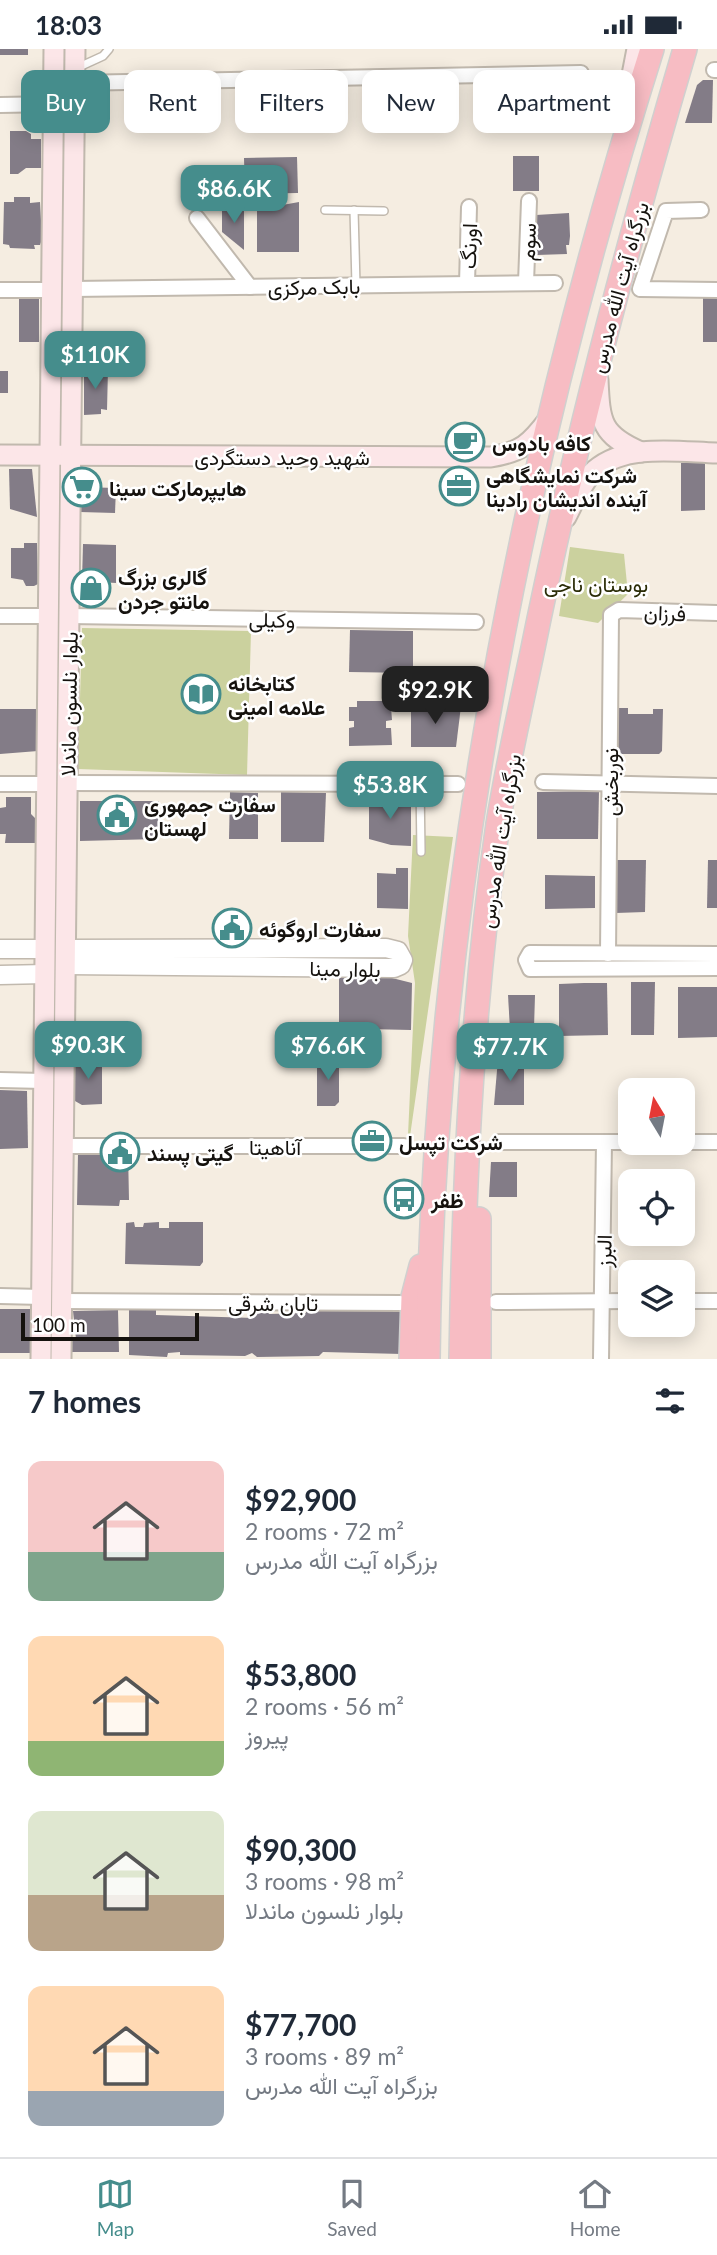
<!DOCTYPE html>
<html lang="en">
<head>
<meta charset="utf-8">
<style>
	body { margin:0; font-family:Lato,Vazirmatn,sans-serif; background:#f6f6f7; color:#1f2937; height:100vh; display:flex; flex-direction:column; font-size:26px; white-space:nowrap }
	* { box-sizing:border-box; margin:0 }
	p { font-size:23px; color:#747a83 }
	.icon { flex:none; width:38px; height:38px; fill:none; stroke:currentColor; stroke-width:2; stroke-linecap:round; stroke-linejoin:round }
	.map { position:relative; height:1310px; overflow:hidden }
	.panel { display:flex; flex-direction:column; background:#fff; flex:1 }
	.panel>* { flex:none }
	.top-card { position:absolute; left:21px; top:21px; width:676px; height:63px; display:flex; gap:14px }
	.needle { width:46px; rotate:350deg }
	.buttons { position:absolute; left:618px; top:1029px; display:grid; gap:14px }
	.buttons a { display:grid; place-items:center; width:77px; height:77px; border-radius:14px; background:#fff; box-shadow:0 4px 18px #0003; font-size:35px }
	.scale { position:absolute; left:21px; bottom:18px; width:178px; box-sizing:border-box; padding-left:7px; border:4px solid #15120e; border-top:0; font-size:19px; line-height:24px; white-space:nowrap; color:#15120e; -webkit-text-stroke:5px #fff; paint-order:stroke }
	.price { position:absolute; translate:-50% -60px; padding:0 16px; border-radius:14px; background:#458d8c; color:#fff; font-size:23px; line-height:46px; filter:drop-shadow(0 2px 4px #0008) }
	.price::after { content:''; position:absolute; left:50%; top:42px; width:21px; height:16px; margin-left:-10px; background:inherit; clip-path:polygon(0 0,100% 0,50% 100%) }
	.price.active { background:#222; color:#fff }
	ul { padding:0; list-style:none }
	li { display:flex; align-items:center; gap:21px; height:175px; padding:0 28px }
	li span { display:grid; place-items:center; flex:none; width:196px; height:140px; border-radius:14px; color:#555 }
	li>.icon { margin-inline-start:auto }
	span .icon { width:84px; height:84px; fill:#fffc; stroke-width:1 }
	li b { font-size:30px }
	h2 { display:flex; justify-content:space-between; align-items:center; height:84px; padding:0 28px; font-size:30px }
	.tag { padding:0 24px; border-radius:14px; background:#fff; box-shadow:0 4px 18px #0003; font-size:24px; line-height:63px }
	.tag.active { background:#458d8c; color:#fff }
	.status { display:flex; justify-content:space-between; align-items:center; height:49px; padding:0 35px; background:#fff; direction:ltr }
	.status svg { height:19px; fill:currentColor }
	.dock { display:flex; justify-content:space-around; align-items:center; height:98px; border-top:2px solid #e0e1e3; background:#fff; font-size:19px; color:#747a83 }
	.dock a { display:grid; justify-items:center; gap:4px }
	.dock .active { color:#458d8c }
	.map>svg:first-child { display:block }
	.green { fill:#cbd19e }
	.building { fill:#837c87 }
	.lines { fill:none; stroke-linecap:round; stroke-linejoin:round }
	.service-casing { stroke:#c1b9ae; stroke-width:10 }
	.minor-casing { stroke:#c1b9ae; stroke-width:18 }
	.tertiary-casing { stroke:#c1b9ae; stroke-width:21 }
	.secondary-casing { stroke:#c1b9ae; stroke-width:23 }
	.trunk-casing { stroke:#d0d0cf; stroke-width:26 }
	.service { stroke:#fff; stroke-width:7 }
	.minor { stroke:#fff; stroke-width:14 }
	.tertiary { stroke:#fff; stroke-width:18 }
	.secondary { stroke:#fce6e8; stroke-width:19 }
	.trunk { stroke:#f7bcc3; stroke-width:23 }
	.labels { text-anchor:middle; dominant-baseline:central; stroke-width:5; stroke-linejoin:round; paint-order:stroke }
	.street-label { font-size:21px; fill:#15120e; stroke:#fff }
	.poi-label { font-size:21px; font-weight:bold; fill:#15120e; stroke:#fff; text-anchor:start }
	.park-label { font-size:21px; fill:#2a2c06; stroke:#fff }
</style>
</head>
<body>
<div class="status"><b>18:03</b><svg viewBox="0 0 49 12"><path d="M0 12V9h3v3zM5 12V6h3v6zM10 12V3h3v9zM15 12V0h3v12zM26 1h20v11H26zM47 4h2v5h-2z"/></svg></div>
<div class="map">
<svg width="717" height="1310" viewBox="0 0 717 1310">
	<rect width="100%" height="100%" fill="#f5ede1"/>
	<g class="green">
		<polygon points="570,498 624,505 628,545 598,574 559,567"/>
		<polygon points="82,579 251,582 247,726 78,720"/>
		<polygon points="413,786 453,788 407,1108 415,934 408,887"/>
	</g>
	<g class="building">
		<rect x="0" y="0" width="28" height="6"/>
		<polygon points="612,26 602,71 581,70 581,27"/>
		<polygon points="703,31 713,31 712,74 685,74 697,36"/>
		<polygon points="10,82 26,82 31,85 31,90 41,90 41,119 26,119 18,125 10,125"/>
		<rect x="513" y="107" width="26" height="35"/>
		<polygon points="297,108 298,144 245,145 244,109"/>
		<polygon points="14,148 30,148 30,154 40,153 42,190 40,196 34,196 35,200 10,199 9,196 3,195 4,153 14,153"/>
		<polygon points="266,152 277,152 277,157 299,153 299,203 257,203 257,157 266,157"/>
		<polygon points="222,159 244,159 244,201 222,183"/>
		<polygon points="569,164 570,187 569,196 566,196 567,205 537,206 536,166"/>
		<rect x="19" y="247" width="20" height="46"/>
		<rect x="703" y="247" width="14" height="46"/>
		<polygon points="84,320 108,320 107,361 101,360 101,365 84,366"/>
		<rect x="0" y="322" width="8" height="22"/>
		<polygon points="681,414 705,414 705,461 681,462"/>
		<polygon points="9,420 32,420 37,468 10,460"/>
		<polygon points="81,438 116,439 115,464 80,463"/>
		<polygon points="24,494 37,494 38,535 34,537 26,537 23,531 11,529 11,499 24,499"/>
		<polygon points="83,495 116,496 116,534 82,532"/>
		<polygon points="350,581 413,582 413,624 349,623"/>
		<polygon points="357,652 384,652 385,658 391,658 392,671 386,672 386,679 391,679 392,696 349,697 349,679 354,678 354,672 349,672 349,658 357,658"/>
		<polygon points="411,657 461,657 456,698 411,698"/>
		<polygon points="617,659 628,659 628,665 653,665 653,660 663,660 662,702 659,705 617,705"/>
		<polygon points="0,660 38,660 38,702 0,705"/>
		<polygon points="599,742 598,790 537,790 537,743"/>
		<polygon points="230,743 258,744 258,790 229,790"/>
		<polygon points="281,743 326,744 324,793 281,793"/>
		<polygon points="369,743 378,744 378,750 411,751 411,797 391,796 369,790"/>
		<polygon points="6,748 31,748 31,765 37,771 37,794 5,794 6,785 0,785 0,759 6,758"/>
		<polygon points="80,752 159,752 158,790 80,792"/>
		<polygon points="616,811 646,811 645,863 616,864"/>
		<polygon points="708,811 717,811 717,859 707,859"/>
		<polygon points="396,819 408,819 408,860 377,859 377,824 396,825"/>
		<polygon points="545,826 595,827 595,859 545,860"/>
		<polygon points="339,928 388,928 412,934 411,981 367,980 363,976 359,980 344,980 339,976"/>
		<polygon points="631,933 655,933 654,986 631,986"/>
		<polygon points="584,934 607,934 608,986 559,987 559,935"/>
		<polygon points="678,938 717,938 717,988 678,989"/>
		<polygon points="508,946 535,946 534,979 510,981"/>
		<polygon points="74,1009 102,1010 102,1055 82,1056 75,1052"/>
		<polygon points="317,1009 339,1009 339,1053 335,1057 317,1057"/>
		<polygon points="498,1010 524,1011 524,1056 494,1056"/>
		<polygon points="0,1041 27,1042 28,1099 0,1100"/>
		<polygon points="83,1101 128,1102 129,1151 120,1151 119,1157 77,1156 78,1105"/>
		<polygon points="491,1113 517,1113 517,1148 489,1148"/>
		<polygon points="134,1173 135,1178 143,1178 144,1174 159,1173 159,1179 169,1179 169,1173 203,1173 203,1213 200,1217 125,1215 126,1174"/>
		<polygon points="0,1260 32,1260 31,1304 0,1304"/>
		<polygon points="156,1260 156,1266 254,1269 254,1260 270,1260 269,1265 306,1264 306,1260 403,1262 402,1305 323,1303 319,1307 257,1308 252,1304 245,1307 180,1306 180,1303 168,1304 167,1308 129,1306 129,1261"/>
		<polygon points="118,1261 119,1303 72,1303 71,1290 76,1290 73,1262"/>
	</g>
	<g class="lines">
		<defs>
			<g id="service">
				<polyline points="79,18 103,7 109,0"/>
				<polyline points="325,161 384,162"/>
				<polyline points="354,161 356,236"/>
				<polyline points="420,735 421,803"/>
			</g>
			<g id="minor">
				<polyline points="714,21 717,21"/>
				<polyline points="75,34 581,24"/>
				<polyline points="0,56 54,55"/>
				<polyline points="701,161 666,162 640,240 717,241"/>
				<polyline points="197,169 250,238"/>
				<polyline points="526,234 529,152"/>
				<polyline points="467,235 469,158"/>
				<polyline points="72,240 555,234"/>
				<polyline points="0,241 52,241"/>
				<polyline points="0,567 49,567"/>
				<polyline points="69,567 476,573"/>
				<polyline points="543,733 717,737"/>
				<polyline points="67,734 458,735"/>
				<polyline points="0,735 47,735"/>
				<polyline points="608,905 611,566 619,561 717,564"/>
				<polyline points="717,905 530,904 526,911 530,920 717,919"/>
				<polyline points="0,1031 44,1032"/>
				<polyline points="499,1093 630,1093"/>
				<polyline points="682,1093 717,1093"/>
				<polyline points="63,1097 404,1097"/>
				<polyline points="0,1247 42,1248"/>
				<polyline points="62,1252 400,1254"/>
				<polyline points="682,1252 717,1252"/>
				<polyline points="496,1253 630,1252"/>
				<polyline points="601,1310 604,1093"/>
			</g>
			<g id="tertiary">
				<polyline points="0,900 45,900"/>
				<polyline points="65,916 394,919 401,916 403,911 398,902 386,899 65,900"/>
				<polyline points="0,926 45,925"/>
			</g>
			<g id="secondary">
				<polyline points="626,57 637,0"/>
				<path d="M598 331C600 373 601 386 641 403"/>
				<path d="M0 406 491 408C521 403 530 395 548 371"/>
				<path d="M566 468C574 453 582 433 595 421 626 394 679 403 717 404"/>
				<polyline points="41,1310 54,0"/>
				<polyline points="61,1310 75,0"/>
			</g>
			<g id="trunk">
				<polyline points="411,1310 413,1248 421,1217"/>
				<path d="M428 1310C433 865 518 424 652 0"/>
				<path d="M461 1310C464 1132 472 952 498 775 507 718 520 661 532 604 573 400 626 200 685 0"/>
				<polyline points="479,1310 479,1170"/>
			</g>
		</defs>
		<use href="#service" class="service-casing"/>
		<use href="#minor" class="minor-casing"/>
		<use href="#tertiary" class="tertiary-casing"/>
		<use href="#secondary" class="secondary-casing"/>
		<use href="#trunk" class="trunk-casing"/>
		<use href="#service" class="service"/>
		<use href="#minor" class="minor"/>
		<use href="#tertiary" class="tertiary"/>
		<use href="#secondary" class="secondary"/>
		<use href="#trunk" class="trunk"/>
	</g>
	<defs>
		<symbol id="cafe-ring" viewBox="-11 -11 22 22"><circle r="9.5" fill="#fff" stroke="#458d8c" stroke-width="1.5"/><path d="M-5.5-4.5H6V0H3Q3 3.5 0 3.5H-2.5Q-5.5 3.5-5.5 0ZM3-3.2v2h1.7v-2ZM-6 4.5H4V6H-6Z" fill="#458d8c"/></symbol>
		<symbol id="office-ring" viewBox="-11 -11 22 22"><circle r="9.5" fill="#fff" stroke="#458d8c" stroke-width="1.5"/><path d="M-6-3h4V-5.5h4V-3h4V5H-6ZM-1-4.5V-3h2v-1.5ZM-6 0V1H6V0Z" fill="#458d8c"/></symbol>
		<symbol id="supermarket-ring" viewBox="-11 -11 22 22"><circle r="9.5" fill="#fff" stroke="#458d8c" stroke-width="1.5"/><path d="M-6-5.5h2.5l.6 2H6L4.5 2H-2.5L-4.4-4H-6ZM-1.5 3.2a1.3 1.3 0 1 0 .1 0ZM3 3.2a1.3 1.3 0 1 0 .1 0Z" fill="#458d8c"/></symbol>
		<symbol id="shop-ring" viewBox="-11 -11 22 22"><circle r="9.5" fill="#fff" stroke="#458d8c" stroke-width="1.5"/><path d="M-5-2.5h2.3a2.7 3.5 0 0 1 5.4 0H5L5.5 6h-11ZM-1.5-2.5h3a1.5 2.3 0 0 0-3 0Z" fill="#458d8c"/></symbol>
		<symbol id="library-ring" viewBox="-11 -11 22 22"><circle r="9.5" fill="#fff" stroke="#458d8c" stroke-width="1.5"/><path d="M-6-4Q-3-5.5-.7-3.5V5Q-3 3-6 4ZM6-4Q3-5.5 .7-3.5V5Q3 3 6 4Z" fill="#458d8c"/></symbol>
		<symbol id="civic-ring" viewBox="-11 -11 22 22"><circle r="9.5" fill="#fff" stroke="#458d8c" stroke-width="1.5"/><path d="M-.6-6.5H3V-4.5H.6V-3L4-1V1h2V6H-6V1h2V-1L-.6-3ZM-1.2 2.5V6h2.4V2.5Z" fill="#458d8c"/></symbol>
		<symbol id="bus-ring" viewBox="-11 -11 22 22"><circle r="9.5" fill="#fff" stroke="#458d8c" stroke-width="1.5"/><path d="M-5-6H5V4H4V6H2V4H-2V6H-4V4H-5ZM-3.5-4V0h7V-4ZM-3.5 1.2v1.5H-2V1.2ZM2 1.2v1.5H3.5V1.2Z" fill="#458d8c"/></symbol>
	</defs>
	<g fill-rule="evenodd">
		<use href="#cafe-ring" x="443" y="371" width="44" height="44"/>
		<use href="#office-ring" x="437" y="415" width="44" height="44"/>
		<use href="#supermarket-ring" x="60" y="416" width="44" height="44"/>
		<use href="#shop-ring" x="69" y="517" width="44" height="44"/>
		<use href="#library-ring" x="179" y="623" width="44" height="44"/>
		<use href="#civic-ring" x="95" y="744" width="44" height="44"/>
		<use href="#civic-ring" x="210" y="857" width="44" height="44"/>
		<use href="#office-ring" x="350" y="1070" width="44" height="44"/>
		<use href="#civic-ring" x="98" y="1081" width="44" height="44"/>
		<use href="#bus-ring" x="382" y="1128" width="44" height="44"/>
	</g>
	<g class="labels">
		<g class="street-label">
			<text transform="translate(527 193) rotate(-88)">سوم</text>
			<text transform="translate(468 197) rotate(-88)">اورنگ</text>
			<text transform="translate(314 237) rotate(-1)">بابک مرکزی</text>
			<text transform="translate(618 238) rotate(-75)">بزرگراه آیت الله مدرس</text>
			<text x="282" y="407">شهید وحید دستگردی</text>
			<text transform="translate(665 563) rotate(2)">فرزان</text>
			<text transform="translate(272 570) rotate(1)">وكيلی</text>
			<text transform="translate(68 655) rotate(-89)">بلوار نلسون ماندلا</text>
			<text transform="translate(609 733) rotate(-90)">نوربخش</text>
			<text transform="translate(499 792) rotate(-81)">بزرگراه آیت الله مدرس</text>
			<text transform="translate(345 919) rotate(1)">بلوار مینا</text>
			<text x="275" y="1097">آناهیتا</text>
			<text transform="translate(603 1202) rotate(-89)">البرز</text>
			<text x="273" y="1253">تابان شرقی</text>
		</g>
		<g class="poi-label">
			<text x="492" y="393">کافه بادوس</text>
			<text x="486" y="425">شرکت نمایشگاهی<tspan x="486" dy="24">آینده اندیشان رادینا</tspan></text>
			<text x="109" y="438">هایپرمارکت سینا</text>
			<text x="118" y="527">گالری بزرگ<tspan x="118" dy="24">مانتو جردن</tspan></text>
			<text x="228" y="633">کتابخانه<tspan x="228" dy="24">علامه امینی</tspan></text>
			<text x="144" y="754">سفارت جمهوری<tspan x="144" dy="24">لهستان</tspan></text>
			<text x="259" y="879">سفارت اروگوئه</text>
			<text x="399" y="1092">شرکت تپسل</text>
			<text x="147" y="1103">گیتی پسند</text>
			<text x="431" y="1150">ظفر</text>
		</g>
		<g class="park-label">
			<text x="596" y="534">بوستان ناجی</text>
		</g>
	</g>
</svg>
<div class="buttons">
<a><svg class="needle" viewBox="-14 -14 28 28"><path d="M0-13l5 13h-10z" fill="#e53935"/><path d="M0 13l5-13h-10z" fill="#747a83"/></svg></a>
<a><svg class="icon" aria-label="locate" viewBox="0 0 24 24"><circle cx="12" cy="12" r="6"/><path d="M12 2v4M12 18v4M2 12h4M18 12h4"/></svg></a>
<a><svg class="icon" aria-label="layers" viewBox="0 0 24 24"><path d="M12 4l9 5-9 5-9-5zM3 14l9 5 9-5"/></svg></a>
</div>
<div class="scale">100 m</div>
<b class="price" style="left:234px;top:176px">$86.6K</b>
<b class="price" style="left:95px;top:342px">$110K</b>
<b class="price active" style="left:435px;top:677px">$92.9K</b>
<b class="price" style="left:390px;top:772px">$53.8K</b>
<b class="price" style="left:88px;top:1032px">$90.3K</b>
<b class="price" style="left:328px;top:1033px">$76.6K</b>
<b class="price" style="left:510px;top:1034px">$77.7K</b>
<div class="top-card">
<a class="tag active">Buy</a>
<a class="tag">Rent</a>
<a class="tag">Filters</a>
<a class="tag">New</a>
<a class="tag">Apartment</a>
</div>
</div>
<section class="panel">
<h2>7 homes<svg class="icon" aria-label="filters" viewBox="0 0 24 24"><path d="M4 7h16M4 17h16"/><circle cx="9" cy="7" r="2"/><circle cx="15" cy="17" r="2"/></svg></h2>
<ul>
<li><span style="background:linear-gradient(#f6c9c9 65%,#7fa58c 0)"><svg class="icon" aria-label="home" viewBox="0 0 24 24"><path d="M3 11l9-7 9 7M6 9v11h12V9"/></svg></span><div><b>$92,900</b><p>2 rooms · 72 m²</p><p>بزرگراه آیت الله مدرس</p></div></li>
<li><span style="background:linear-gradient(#ffd9b3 75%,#8fb573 0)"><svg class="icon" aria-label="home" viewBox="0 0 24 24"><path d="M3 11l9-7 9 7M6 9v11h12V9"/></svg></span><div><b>$53,800</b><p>2 rooms · 56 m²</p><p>پیروز</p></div></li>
<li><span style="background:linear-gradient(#dfe7d0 60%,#b9a48a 0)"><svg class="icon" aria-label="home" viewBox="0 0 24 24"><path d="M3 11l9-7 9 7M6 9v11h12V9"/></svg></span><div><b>$90,300</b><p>3 rooms · 98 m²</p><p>بلوار نلسون ماندلا</p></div></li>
<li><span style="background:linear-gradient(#ffd9b3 75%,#9aa5b1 0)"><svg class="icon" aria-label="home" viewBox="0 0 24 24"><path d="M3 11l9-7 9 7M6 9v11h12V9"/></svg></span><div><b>$77,700</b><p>3 rooms · 89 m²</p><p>بزرگراه آیت الله مدرس</p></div></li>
</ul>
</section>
<nav class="dock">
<a class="active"><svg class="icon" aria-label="map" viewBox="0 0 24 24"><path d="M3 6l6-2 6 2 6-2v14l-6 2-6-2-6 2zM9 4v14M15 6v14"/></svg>Map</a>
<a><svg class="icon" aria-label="saved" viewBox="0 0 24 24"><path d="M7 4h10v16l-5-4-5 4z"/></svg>Saved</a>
<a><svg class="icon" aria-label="home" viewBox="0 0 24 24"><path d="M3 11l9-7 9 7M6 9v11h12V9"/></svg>Home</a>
</nav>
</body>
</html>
